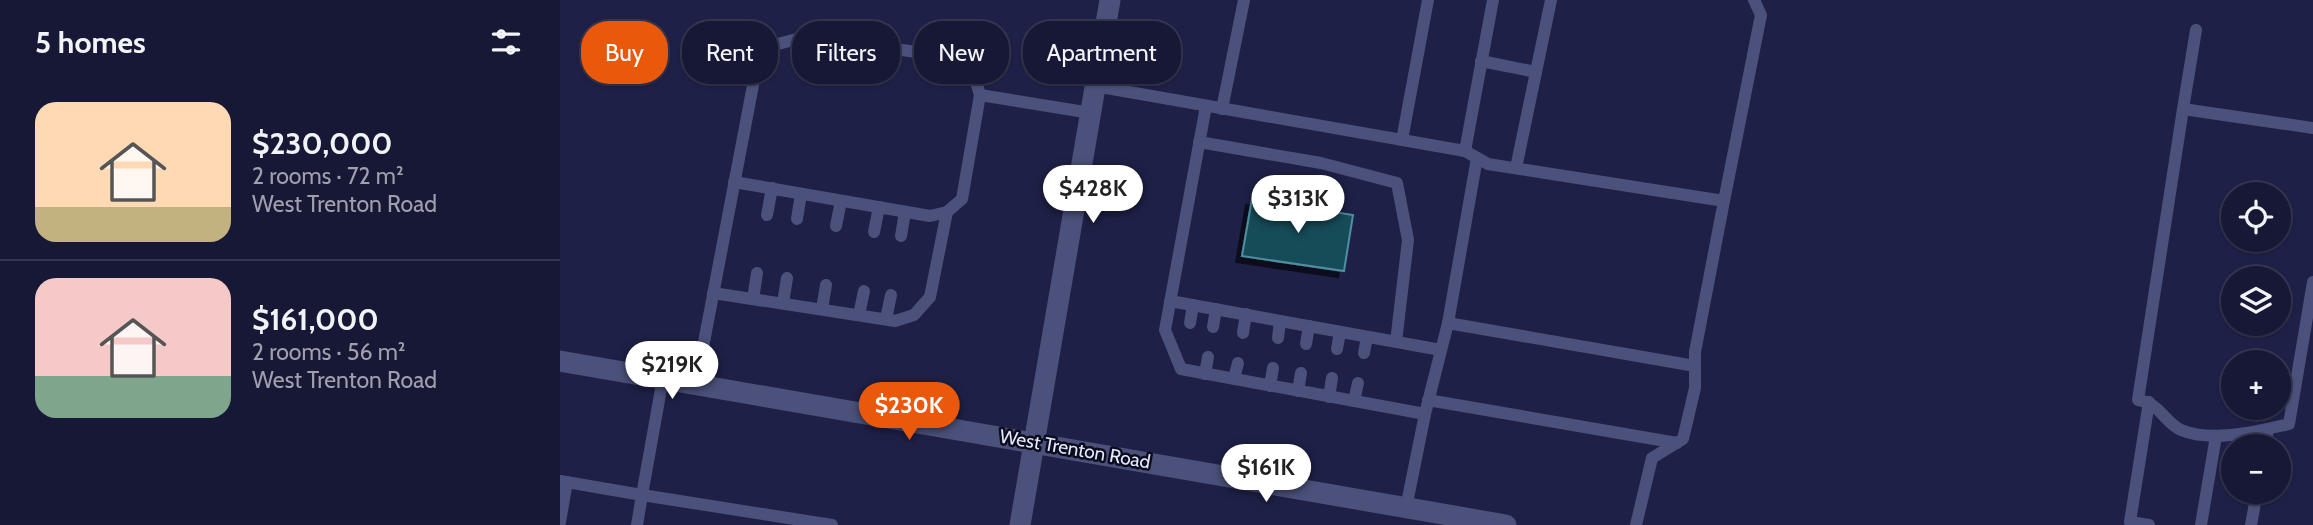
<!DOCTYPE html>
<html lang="en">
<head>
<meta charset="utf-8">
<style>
	body { margin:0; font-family:Cabin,sans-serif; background:#1f213d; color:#f1f3f6; height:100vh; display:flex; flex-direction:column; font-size:26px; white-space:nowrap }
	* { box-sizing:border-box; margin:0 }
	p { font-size:23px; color:#9ea0ad }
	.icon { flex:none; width:38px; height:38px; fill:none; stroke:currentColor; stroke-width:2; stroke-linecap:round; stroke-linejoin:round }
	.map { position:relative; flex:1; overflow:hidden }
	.sheet { display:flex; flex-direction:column; background:#161835; width:560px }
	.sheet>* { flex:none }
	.guide { position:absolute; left:21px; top:21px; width:665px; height:63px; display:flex; gap:14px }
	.controls { position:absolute; left:1661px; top:182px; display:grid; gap:14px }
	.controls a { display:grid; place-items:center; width:70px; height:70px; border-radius:50%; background:#161835; box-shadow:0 2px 5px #0004,0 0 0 2px #353750; font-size:35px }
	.price { position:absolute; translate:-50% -60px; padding:0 16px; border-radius:24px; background:#fff; color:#222; font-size:23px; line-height:46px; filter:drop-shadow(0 2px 4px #0008) }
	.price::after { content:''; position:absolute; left:50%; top:42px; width:21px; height:16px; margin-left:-10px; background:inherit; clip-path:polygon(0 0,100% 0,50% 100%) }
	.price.selected { background:#ea580c; color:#fff }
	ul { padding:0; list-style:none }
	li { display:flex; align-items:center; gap:21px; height:175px; padding:0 35px }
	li+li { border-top:2px solid #353750 }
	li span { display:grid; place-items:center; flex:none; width:196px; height:140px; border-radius:21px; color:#555 }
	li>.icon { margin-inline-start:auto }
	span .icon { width:84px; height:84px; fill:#fffc; stroke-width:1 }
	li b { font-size:30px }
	h2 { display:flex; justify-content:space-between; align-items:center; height:84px; padding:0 35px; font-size:30px }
	.chip { padding:0 24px; border-radius:28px; background:#161835; box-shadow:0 2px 5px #0004,0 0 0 2px #353750; font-size:24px; line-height:63px }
	.chip.selected { background:#ea580c; color:#fff }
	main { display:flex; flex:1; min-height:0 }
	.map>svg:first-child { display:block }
	.building { fill:#194b59; stroke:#4e8ea1; stroke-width:2; filter:url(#shadow) }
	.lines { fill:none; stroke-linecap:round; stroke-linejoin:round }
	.service { stroke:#4c517c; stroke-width:12 }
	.secondary { stroke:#4c517c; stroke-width:21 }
	.labels { text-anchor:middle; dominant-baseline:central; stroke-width:5; stroke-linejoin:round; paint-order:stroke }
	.street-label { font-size:19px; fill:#e6eaff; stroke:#0b0c1d }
</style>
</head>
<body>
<main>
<section class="sheet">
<h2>5 homes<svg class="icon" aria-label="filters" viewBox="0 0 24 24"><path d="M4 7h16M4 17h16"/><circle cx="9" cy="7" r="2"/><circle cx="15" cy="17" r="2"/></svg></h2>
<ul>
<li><span style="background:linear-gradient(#ffd9b3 75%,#c2b280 0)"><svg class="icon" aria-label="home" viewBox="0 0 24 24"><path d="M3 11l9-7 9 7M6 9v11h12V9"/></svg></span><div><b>$230,000</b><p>2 rooms · 72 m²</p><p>West Trenton Road</p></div></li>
<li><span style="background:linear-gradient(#f6c9c9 70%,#7fa58c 0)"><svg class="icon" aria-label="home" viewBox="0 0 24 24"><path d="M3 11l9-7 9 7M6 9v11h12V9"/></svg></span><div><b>$161,000</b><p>2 rooms · 56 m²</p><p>West Trenton Road</p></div></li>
</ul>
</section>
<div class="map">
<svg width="1753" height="525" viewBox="0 0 1753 525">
	<defs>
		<filter id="shadow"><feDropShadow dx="-6" dy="6" stdDeviation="0" flood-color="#0009"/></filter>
	</defs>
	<rect width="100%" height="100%" fill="#1e2047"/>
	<polygon class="building" points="692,199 793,215 784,271 682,256"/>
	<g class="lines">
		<g class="service">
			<polyline points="921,61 976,72"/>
			<polyline points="535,86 905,151 928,164 1164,201 1135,352 1135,388 1123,439 1092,458 1076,525"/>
			<polyline points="646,106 605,330 621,369 865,414 846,508"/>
			<polyline points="662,109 684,0"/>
			<polyline points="1623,109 1636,30"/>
			<path d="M1753 128 1623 109 1578 400C1600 403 1604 422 1621 430 1652 443 1698 431 1729 424L1753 282"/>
			<polyline points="842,140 868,0"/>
			<polyline points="639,142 761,163 837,183 848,240 836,342"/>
			<polyline points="905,151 933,0"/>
			<polyline points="956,168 991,0"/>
			<polyline points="174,182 370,216 387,212 402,199 420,95"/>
			<polyline points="1164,201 1201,15 1194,0"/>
			<polyline points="207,215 212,188"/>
			<polyline points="237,219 241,194"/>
			<polyline points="276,226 281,201"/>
			<polyline points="314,232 319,207"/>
			<polyline points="341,236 345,212"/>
			<polyline points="153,293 335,321 354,315 370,297 387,212"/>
			<polyline points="193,299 197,273"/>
			<polyline points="610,301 881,350"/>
			<polyline points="223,303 227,278"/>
			<polyline points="262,309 266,285"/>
			<polyline points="299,315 304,291"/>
			<polyline points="326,319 331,295"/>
			<polyline points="630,323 633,305"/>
			<polyline points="888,323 1135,366"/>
			<polyline points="653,327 656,309"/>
			<polyline points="683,333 686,314"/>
			<polyline points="718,338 720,321"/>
			<polyline points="746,344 749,326"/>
			<polyline points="777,349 780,332"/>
			<polyline points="804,353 807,337"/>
			<polyline points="645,374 648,357"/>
			<polyline points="103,378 82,495 272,525"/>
			<polyline points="674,379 678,363"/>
			<polyline points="136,384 198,59 218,44 248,36 396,58 415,78 420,95 531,113"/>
			<polyline points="710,386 713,368"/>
			<polyline points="738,391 741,373"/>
			<polyline points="769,397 772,378"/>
			<polyline points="868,400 1117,443"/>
			<polyline points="794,401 798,383"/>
			<polyline points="865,414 888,323 917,158"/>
			<polyline points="1705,446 1708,429"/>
			<polyline points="0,481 82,495 77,525"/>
			<polyline points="0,522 7,482"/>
			<polyline points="1589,525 1570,522 1589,402"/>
			<polyline points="1641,525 1656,436"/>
			<polyline points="1691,525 1697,492"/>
		</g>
		<g class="secondary">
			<polyline points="0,361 946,525"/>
			<polyline points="460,525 550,0"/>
		</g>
	</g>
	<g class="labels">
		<g class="street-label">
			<text transform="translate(515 449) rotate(10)">West Trenton Road</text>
		</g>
	</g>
</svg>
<div class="controls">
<a><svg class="icon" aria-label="locate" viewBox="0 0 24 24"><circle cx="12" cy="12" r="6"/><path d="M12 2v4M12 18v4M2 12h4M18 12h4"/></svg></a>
<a><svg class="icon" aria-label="layers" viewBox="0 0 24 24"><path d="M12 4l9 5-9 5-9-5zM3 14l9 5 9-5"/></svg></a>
<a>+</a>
<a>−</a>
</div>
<b class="price" style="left:533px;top:225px">$428K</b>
<b class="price" style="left:738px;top:235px">$313K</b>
<b class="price" style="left:112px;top:401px">$219K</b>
<b class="price selected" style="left:349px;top:442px">$230K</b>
<b class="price" style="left:706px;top:504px">$161K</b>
<div class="guide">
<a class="chip selected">Buy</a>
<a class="chip">Rent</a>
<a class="chip">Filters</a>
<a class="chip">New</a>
<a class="chip">Apartment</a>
</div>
</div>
</main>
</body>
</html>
